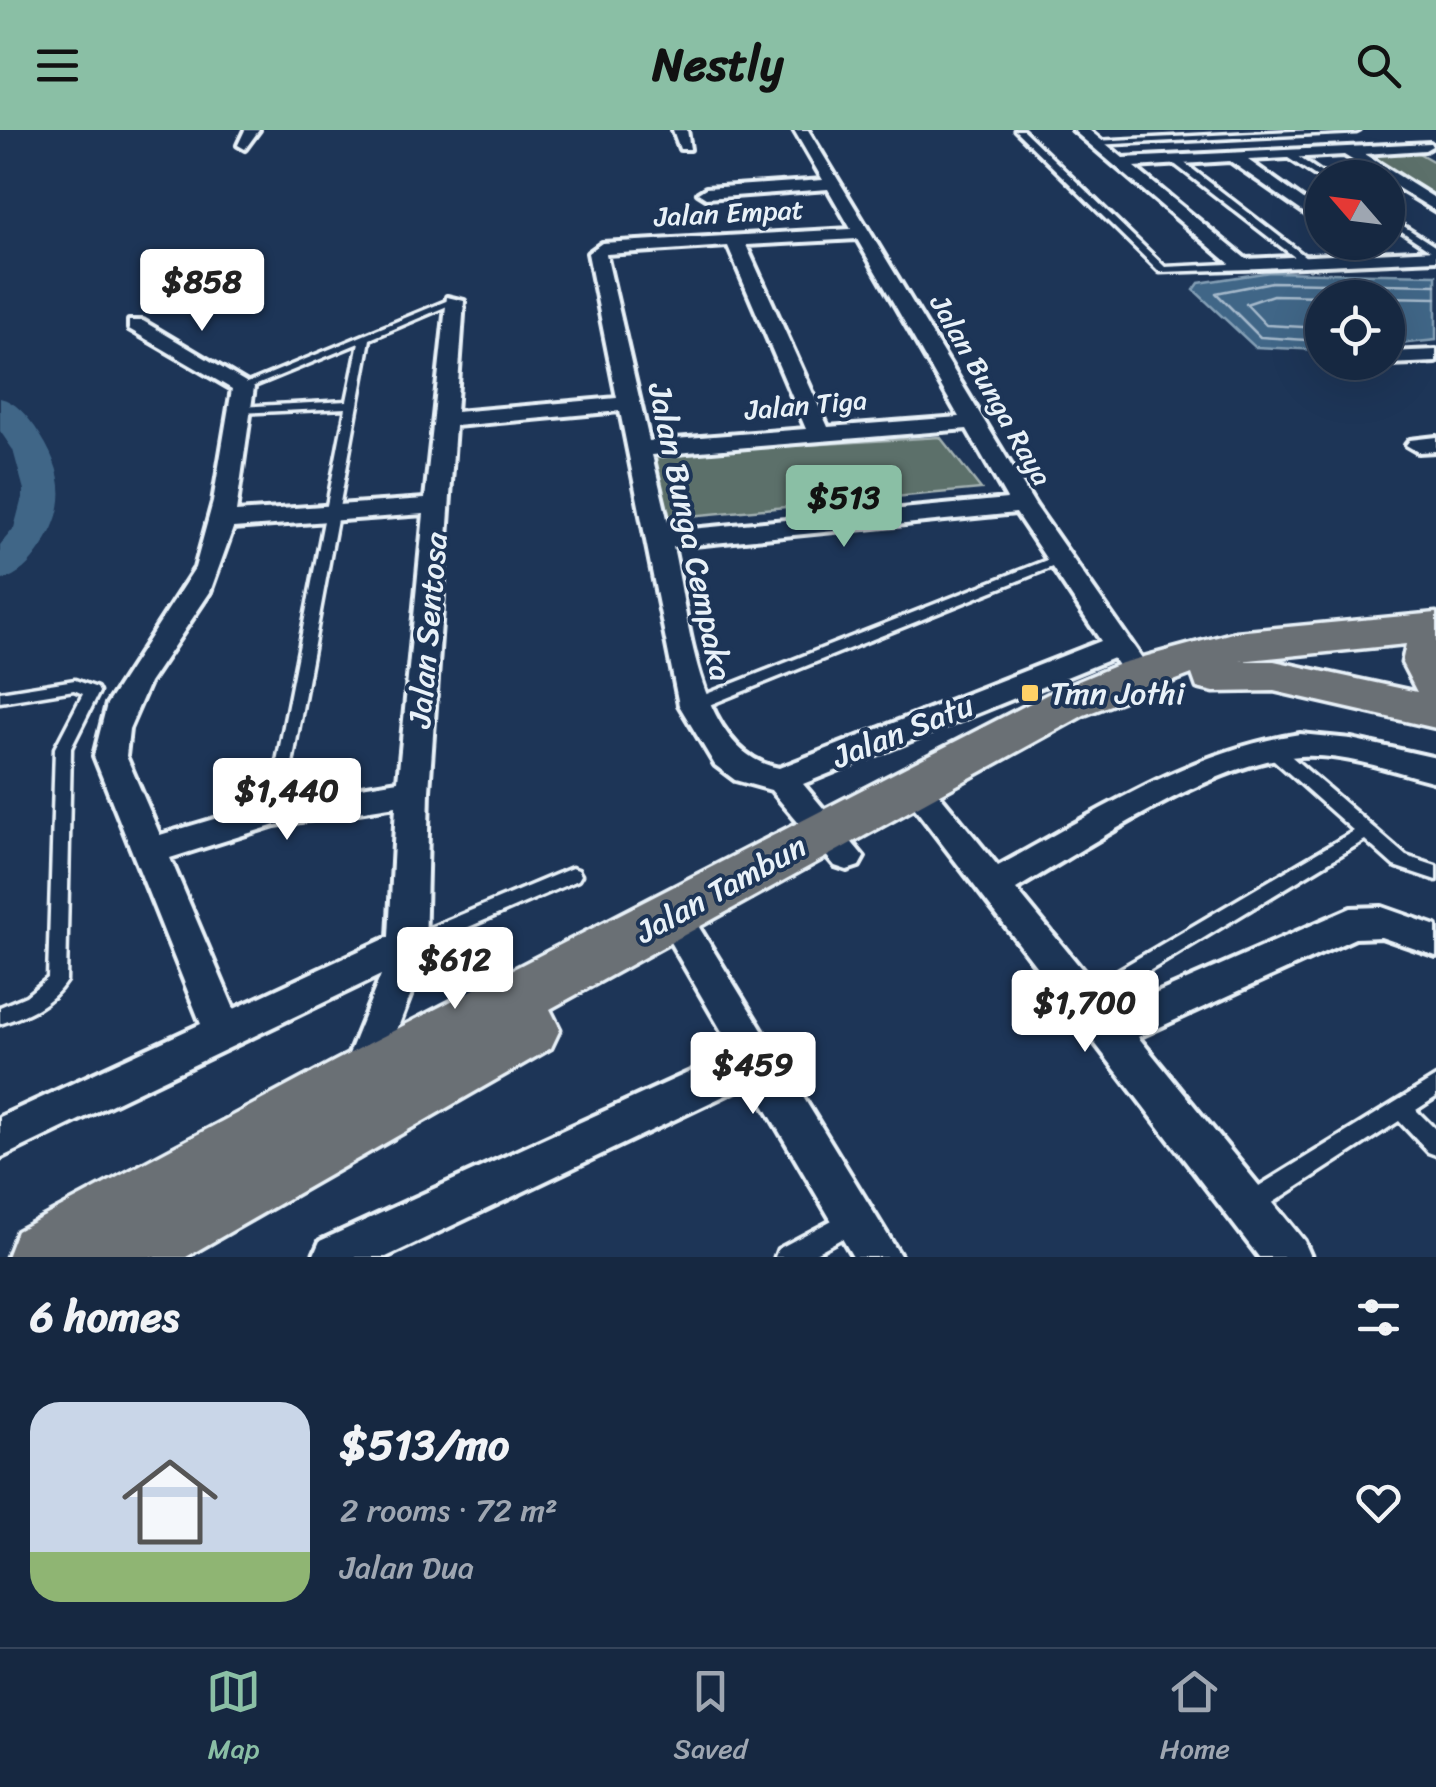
<!DOCTYPE html>
<html lang="en">
<head>
<meta charset="utf-8">
<style>
	body { margin:0; font-family:Sriracha,sans-serif; background:#23344c; color:#f1f3f6; height:100vh; display:flex; flex-direction:column; font-size:38px; white-space:nowrap }
	* { box-sizing:border-box; margin:0 }
	p { font-size:32px; color:#9ea6b1 }
	.icon { flex:none; width:55px; height:55px; fill:none; stroke:currentColor; stroke-width:2; stroke-linecap:round; stroke-linejoin:round }
	.map { position:relative; height:1127px; overflow:hidden }
	.side { display:flex; flex-direction:column; background:#162841; flex:1 }
	.side>* { flex:none }
	.needle { width:65px; rotate:298deg }
	.tools { position:absolute; left:1305px; top:30px; display:grid; gap:20px }
	.tools a { display:grid; place-items:center; width:100px; height:100px; border-radius:50%; background:#162841; box-shadow:0 10px 40px #0002,0 0 0 2px #35445a; font-size:50px }
	.price { position:absolute; translate:-50% -85px; padding:0 22px; border-radius:10px; background:#fff; color:#222; font-size:32px; line-height:65px; filter:drop-shadow(0 2px 5px #0008) }
	.price::after { content:''; position:absolute; left:50%; top:60px; width:30px; height:22px; margin-left:-15px; background:inherit; clip-path:polygon(0 0,100% 0,50% 100%) }
	.price.selected { background:#8abfa5; color:#111 }
	ul { padding:0; list-style:none }
	li { display:flex; align-items:center; gap:30px; height:250px; padding:0 30px }
	li span { display:grid; place-items:center; flex:none; width:280px; height:200px; border-radius:30px; color:#555 }
	li>.icon { margin-inline-start:auto }
	span .icon { width:120px; height:120px; fill:#fffc; stroke-width:1 }
	li b { font-size:42px }
	h2 { display:flex; justify-content:space-between; align-items:center; height:120px; padding:0 30px; font-size:42px }
	header { display:flex; justify-content:space-between; align-items:center; height:130px; padding:0 30px; background:#8abfa5; color:#111; font-size:45px; font-weight:800 }
	.tabs { display:flex; justify-content:space-around; align-items:center; height:140px; border-top:2px solid #35445a; background:#162841; font-size:28px; color:#9ea6b1 }
	.tabs a { display:grid; justify-items:center; gap:5px }
	.tabs .selected { color:#8abfa5 }
	.map>svg:first-child { display:block }
	.green { fill:#5b6f6a; stroke:#a2b0b1; stroke-width:2.5 }
	.water { fill:#406687; stroke:#839eb4; stroke-width:2.5 }
	.lines { fill:none; stroke-linecap:round; stroke-linejoin:round }
	.shore { stroke:#a5b9cb; stroke-width:2.5 }
	.river { fill:#406687; fill-rule:evenodd }
	.lane-casing { stroke:#e8f1f8; stroke-width:7 }
	.street-casing { stroke:#e8f1f8; stroke-width:8 }
	.primary-casing { stroke:#e8f1f8; stroke-width:7 }
	.lane { fill:#1d3557; fill-rule:evenodd }
	.street { fill:#1d3557; fill-rule:evenodd }
	.primary { fill:#6b6f75; fill-rule:evenodd }
	.poi-dot { fill:#ffd166; stroke:#1d3557; stroke-width:4 }
	.labels { text-anchor:middle; dominant-baseline:central; stroke-width:8; stroke-linejoin:round; paint-order:stroke }
	.far-street-label { font-size:28px; fill:#e8f1f8; stroke:#1d3557 }
	.street-label { font-size:32px; fill:#e8f1f8; stroke:#1d3557 }
	.poi-label { font-size:32px; fill:#e8f1f8; stroke:#1d3557; text-anchor:start }
</style>
</head>
<body>
<header><svg class="icon" aria-label="menu" viewBox="0 0 24 24"><path d="M4 6h16M4 12h16M4 18h16"/></svg>Nestly<svg class="icon" aria-label="search" viewBox="0 0 24 24"><circle cx="10" cy="10" r="6"/><path d="M15 15l6 6"/></svg></header>
<div class="map">
<svg width="1436" height="1127" viewBox="0 0 1436 1127">
	<rect width="100%" height="100%" fill="#1d3557"/>
	<filter id="ink" filterUnits="userSpaceOnUse"><feTurbulence type="fractalNoise" baseFrequency=".01" numOctaves="2"/><feDisplacementMap in="SourceGraphic" scale="20" xChannelSelector="R" yChannelSelector="G"/><feConvolveMatrix kernelMatrix="1 2 1 2 8 2 1 2 1" color-interpolation-filters="sRGB"/></filter>
	<g filter="url(#ink)">
		<g class="green">
			<polygon points="1415,21 1436,33 1436,68 1366,22"/>
			<polygon points="940,307 981,359 668,388 654,324"/>
		</g>
		<polygon class="water" points="1270,142 1436,145 1436,210 1388,215 1388,168 1322,168 1322,220 1255,217 1194,160 1199,153"/>
		<g class="lines">
			<g class="shore">
				<polyline points="1322,198 1266,195 1246,174 1273,165 1436,168"/>
				<polyline points="1322,211 1260,207 1216,163 1272,152 1436,155"/>
			</g>
			<path class="river" d="M0 268C16 272 25 284 35 297 64 339 71 374 41 418 30 434 19 446 0 451V415L14 398 24 360 13 320 0 301Z"/>
			<defs>
				<g id="lane">
					<polygon points="1015,0 1023,0 1165,137 1250,133 1255,136 1250,139 1160,142"/>
					<polygon points="1312,0 1360,0 1356,2 1094,15 1090,13 1094,11"/>
					<polygon points="1285,22 1291,22 1329,48 1322,48 1322,50 1285,26"/>
					<polygon points="1172,28 1178,28 1311,131 1311,135 1305,135 1172,32"/>
					<polygon points="1388,86 1436,117 1436,124 1388,92"/>
					<polygon points="451,169 459,171 370,209 283,683 281,687 269,687 267,683 346,278 239,283 233,280 239,277 347,271 359,213 247,259 238,257"/>
					<polygon points="1062,424 1067,425 1069,428 1067,431 699,579 689,579 686,575 689,571"/>
					<path d="M75 550 97 558 99 562 71 618 66 851C51 875 26 885 0 894V877L26 866 48 848 55 618 83 564 74 560 0 572V562Z"/>
					<polygon points="1271,612 1277,614 1406,726 1436,736 1436,750 1394,736 1365,710 1093,875 1086,877 1079,875 1076,869 1079,863 1354,701 1265,622 1263,618 1265,614"/>
					<polygon points="572,738 578,740 581,745 578,750 415,820 408,823 401,820 399,815 401,810"/>
					<polygon points="1436,947 1436,967 1416,980 1436,1000 1436,1025 1428,1022 1399,991 1257,1083 1249,1086 1241,1083 1238,1075 1241,1067"/>
					<polygon points="851,1080 859,1083 862,1091 859,1099 808,1127 775,1127 778,1119"/>
				</g>
				<g id="street">
					<polygon points="245,0 259,0 245,19 238,15"/>
					<polygon points="673,0 687,0 690,19 680,19"/>
					<path d="M794 0H808L1035 375 1153 544 1148 551H1128L1113 528 803 654 864 727 859 736 847 740 835 736 771 660 735 650 715 635 679 575 620 281 455 296 429 661 425 819 537 852 542 864 537 876 523 880 417 848 375 957 361 962 347 957 341 944 381 845 0 1028V987L201 894 94 626 107 574 195 438 213 372 232 259 129 199V191H143L254 257 236 382 425 369 447 167 464 171 456 282 617 268 588 123 602 113 851 99 828 59 706 68 698 63 706 58 823 50ZM857 109 959 287 828 297 746 115ZM728 116 806 299 649 311 606 124ZM967 299 1007 369 670 401 652 325ZM1016 383 1101 511 779 638C696 623 689 485 673 417ZM424 384 398 651 275 671 160 705 126 626 129 599 149 553 210 462 233 398ZM396 676 389 807 234 879 170 728 275 695Z"/>
					<polygon points="1073,0 1089,0 1123,28 1430,13 1432,16 1425,20 1364,24 1436,69 1436,81 1344,25 1248,30 1322,83 1322,95 1230,31 1134,37 1246,129 1436,120 1436,130 1236,139"/>
					<polygon points="1436,220 1436,232 1388,234 1381,232 1388,232 1388,222"/>
					<polygon points="1436,307 1436,321 1418,322 1406,315 1410,310"/>
					<path d="M1300 604 1351 609 1436 628V652C1392 641 1346 623 1300 626 1212 631 1093 715 1016 759L1116 881 1351 778 1382 777 1436 796V826L1381 807 1355 808 1138 907 1304 1111 1311 1127H1259L898 656 902 648H926L998 736C1094 684 1190 620 1300 604Z"/>
					<polygon points="673,771 686,776 901,1127 853,1127 751,953 386,1127 313,1127 320,1111 734,922 655,786 660,776"/>
				</g>
				<path id="primary" d="M1436 483V598L1274 561 1214 562 1197 558 1192 544 1084 585 550 879 560 899 551 918 186 1127H7L17 1101 335 931 1050 563 1122 533 1236 502ZM1406 514 1402 533 1417 562 1274 531H1240Z"/>
			</defs>
			<use href="#lane" class="lane-casing"/>
			<use href="#street" class="street-casing"/>
			<use href="#primary" class="primary-casing"/>
			<use href="#lane" class="lane"/>
			<use href="#street" class="street"/>
			<use href="#primary" class="primary"/>
		</g>
	</g>
	<rect class="poi-dot" x="1020" y="553" width="20" height="20" rx="5"/>
	<g class="labels">
		<g class="far-street-label">
			<text transform="translate(729 83) rotate(-3)">Jalan Empat</text>
			<text transform="translate(991 260) rotate(60)">Jalan Bunga Raya</text>
			<text transform="translate(806 275) rotate(-5)">Jalan Tiga</text>
		</g>
		<g class="street-label">
			<text transform="translate(690 402) rotate(78)">Jalan Bunga Cempaka</text>
			<text transform="translate(428 500) rotate(-85)">Jalan Sentosa</text>
			<text transform="translate(903 601) rotate(-22)">Jalan Satu</text>
			<text transform="translate(721 759) rotate(-29)">Jalan Tambun</text>
		</g>
		<g class="poi-label">
			<text x="1050" y="563">Tmn Jothi</text>
		</g>
	</g>
</svg>
<div class="tools">
<a><svg class="needle" viewBox="-14 -14 28 28"><path d="M0-13l5 13h-10z" fill="#e53935"/><path d="M0 13l5-13h-10z" fill="#9ea6b1"/></svg></a>
<a><svg class="icon" aria-label="locate" viewBox="0 0 24 24"><circle cx="12" cy="12" r="6"/><path d="M12 2v4M12 18v4M2 12h4M18 12h4"/></svg></a>
</div>
<b class="price" style="left:202px;top:204px">$858</b>
<b class="price selected" style="left:844px;top:420px">$513</b>
<b class="price" style="left:287px;top:713px">$1,440</b>
<b class="price" style="left:455px;top:882px">$612</b>
<b class="price" style="left:1085px;top:925px">$1,700</b>
<b class="price" style="left:753px;top:987px">$459</b>
</div>
<section class="side">
<h2>6 homes<svg class="icon" aria-label="filters" viewBox="0 0 24 24"><path d="M4 7h16M4 17h16"/><circle cx="9" cy="7" r="2"/><circle cx="15" cy="17" r="2"/></svg></h2>
<ul>
<li><span style="background:linear-gradient(#c9d6e8 75%,#8fb573 0)"><svg class="icon" aria-label="home" viewBox="0 0 24 24"><path d="M3 11l9-7 9 7M6 9v11h12V9"/></svg></span><div><b>$513/mo</b><p>2 rooms · 72 m²</p><p>Jalan Dua</p></div><svg class="icon" aria-label="heart" viewBox="0 0 24 24"><path d="M12 20l-8-8c-3-5 5-10 8-4 3-6 11-1 8 4z"/></svg></li>
</ul>
</section>
<nav class="tabs">
<a class="selected"><svg class="icon" aria-label="map" viewBox="0 0 24 24"><path d="M3 6l6-2 6 2 6-2v14l-6 2-6-2-6 2zM9 4v14M15 6v14"/></svg>Map</a>
<a><svg class="icon" aria-label="saved" viewBox="0 0 24 24"><path d="M7 4h10v16l-5-4-5 4z"/></svg>Saved</a>
<a><svg class="icon" aria-label="home" viewBox="0 0 24 24"><path d="M3 11l9-7 9 7M6 9v11h12V9"/></svg>Home</a>
</nav>
</body>
</html>
